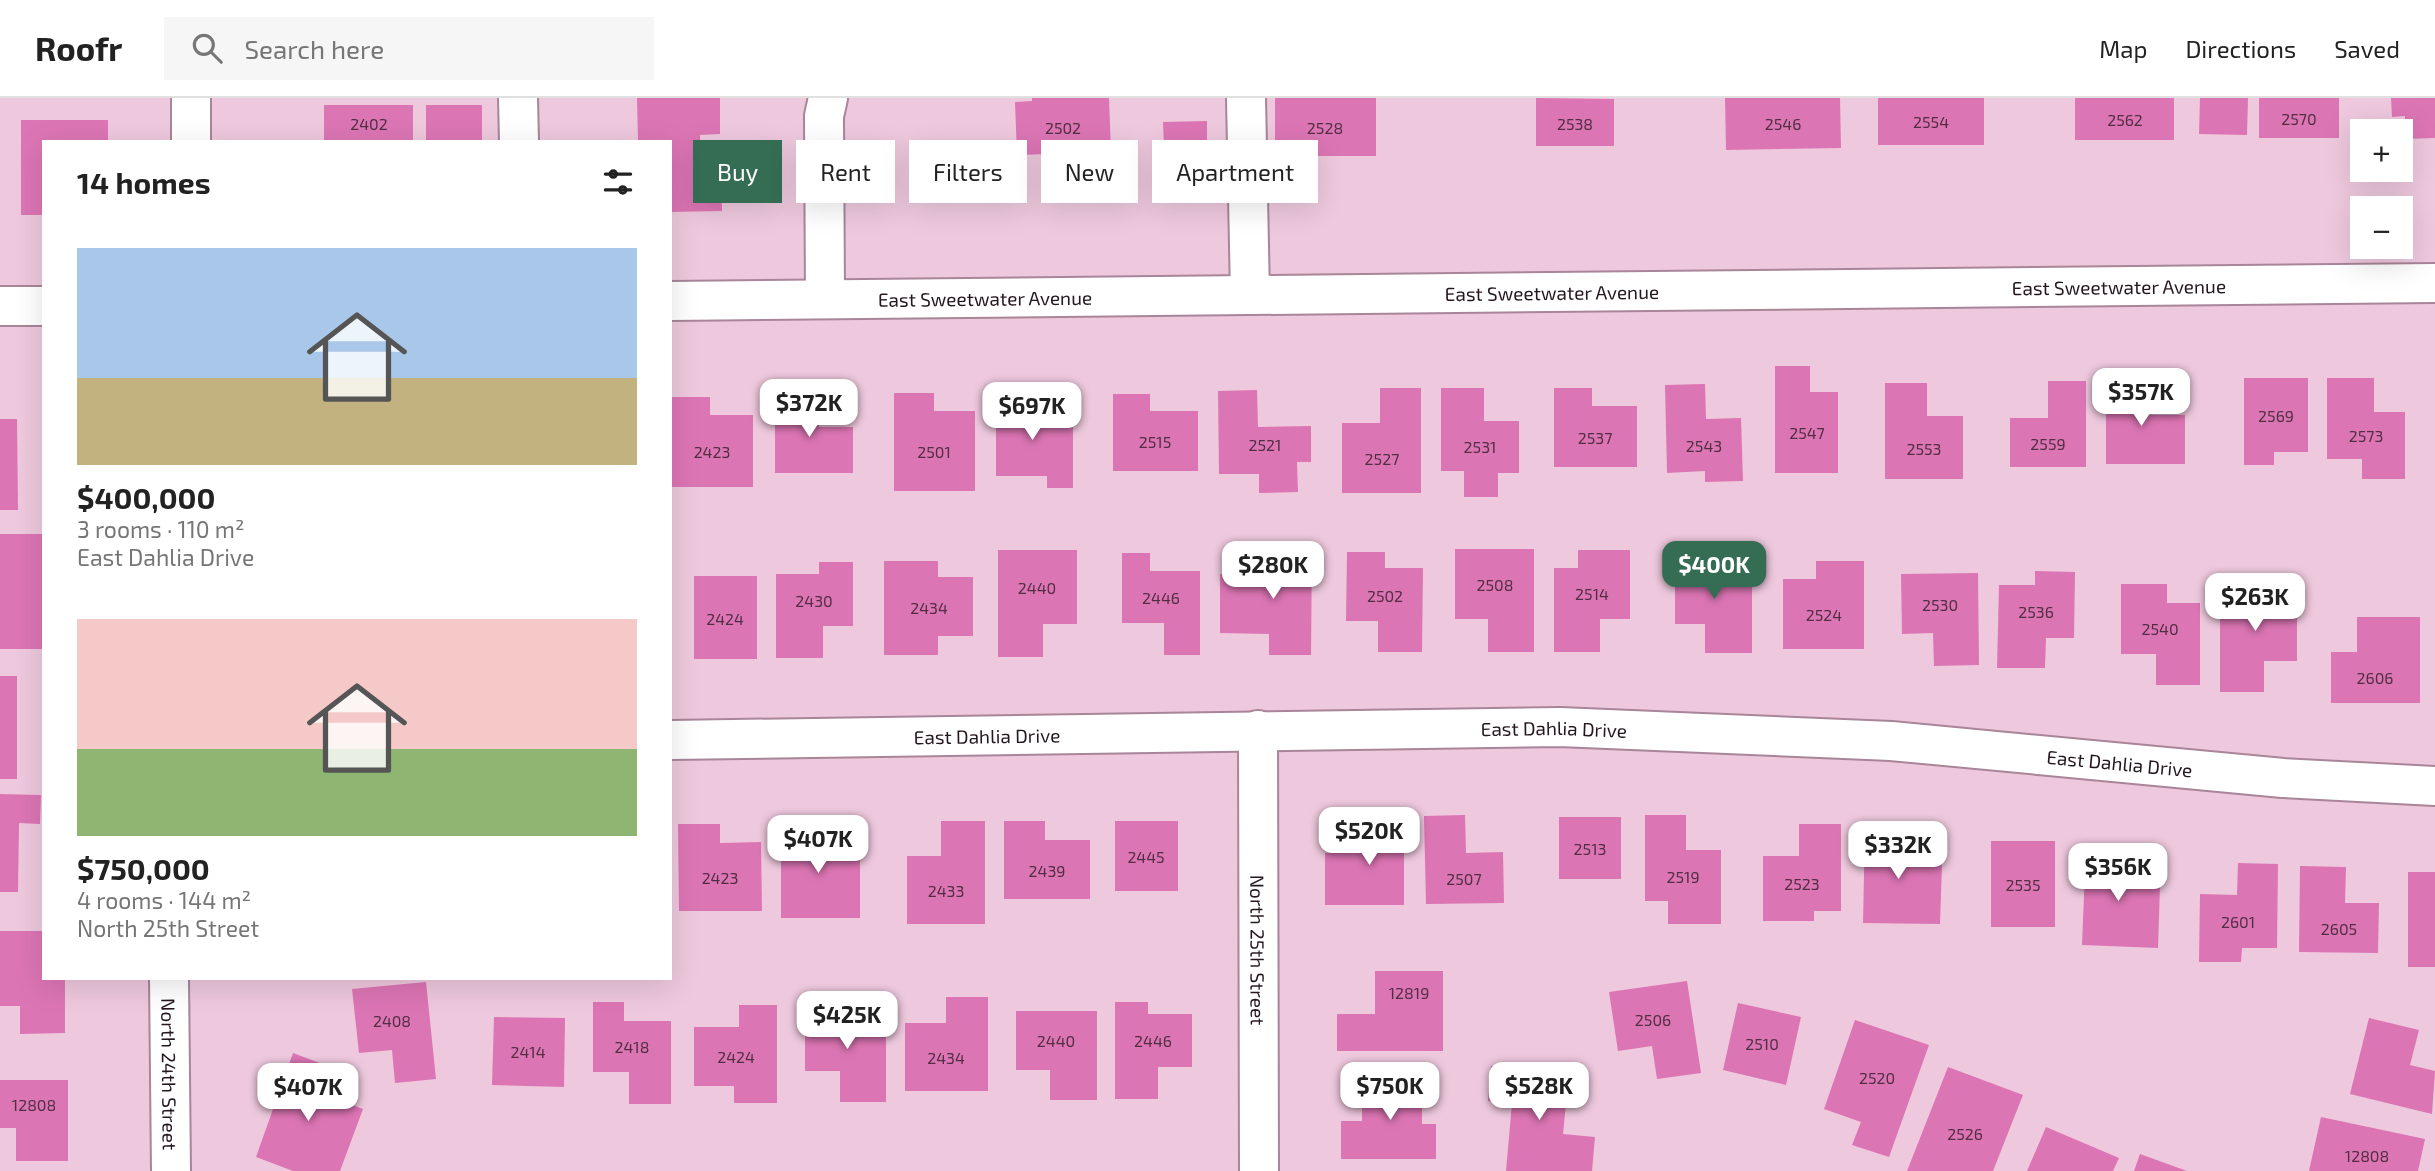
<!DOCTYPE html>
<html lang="en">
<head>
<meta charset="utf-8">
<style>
	body { margin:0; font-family:"Exo 2",sans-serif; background:#f6f6f6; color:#222; height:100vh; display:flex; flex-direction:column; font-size:26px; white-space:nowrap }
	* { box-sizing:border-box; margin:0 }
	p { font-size:23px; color:#767676 }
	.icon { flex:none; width:38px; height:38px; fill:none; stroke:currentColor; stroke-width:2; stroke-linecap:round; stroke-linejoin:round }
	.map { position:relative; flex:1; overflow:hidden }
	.sheet { position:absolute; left:42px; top:42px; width:630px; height:840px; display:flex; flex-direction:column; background:#fff; border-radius:0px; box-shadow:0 7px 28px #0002 }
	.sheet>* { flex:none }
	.banner { position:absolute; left:693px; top:42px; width:665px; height:63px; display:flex; gap:14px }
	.buttons { position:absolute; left:2350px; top:21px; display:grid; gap:14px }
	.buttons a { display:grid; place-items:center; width:63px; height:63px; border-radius:0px; background:#fff; box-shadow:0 7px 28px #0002; font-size:35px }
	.price { position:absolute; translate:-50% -60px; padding:0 16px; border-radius:14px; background:#fff; color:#222; font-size:23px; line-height:46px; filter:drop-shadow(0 2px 4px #0008) }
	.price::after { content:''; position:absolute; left:50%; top:42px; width:21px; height:16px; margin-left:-10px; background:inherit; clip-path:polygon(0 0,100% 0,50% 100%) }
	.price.current { background:#346c54; color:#fff }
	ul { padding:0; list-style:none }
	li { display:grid; align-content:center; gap:14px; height:371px; padding:0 35px }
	li span { display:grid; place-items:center; height:217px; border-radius:0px; color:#555 }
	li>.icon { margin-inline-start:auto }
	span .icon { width:126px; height:126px; fill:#fffc; stroke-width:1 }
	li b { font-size:30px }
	h2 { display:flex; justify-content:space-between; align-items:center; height:84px; padding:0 35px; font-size:30px }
	.chip { padding:0 24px; border-radius:0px; background:#fff; box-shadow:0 7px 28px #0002; font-size:24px; line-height:63px }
	.chip.current { background:#346c54; color:#fff }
	header { display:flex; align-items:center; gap:42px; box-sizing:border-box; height:98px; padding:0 35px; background:#fff; border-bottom:2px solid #e0e0e0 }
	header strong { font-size:33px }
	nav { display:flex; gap:38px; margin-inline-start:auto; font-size:24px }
	.search { width:490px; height:63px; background:#f6f6f6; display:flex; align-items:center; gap:18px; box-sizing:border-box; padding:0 24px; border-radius:0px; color:#767676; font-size:26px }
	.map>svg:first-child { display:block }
	.building { fill:#dc75b4 }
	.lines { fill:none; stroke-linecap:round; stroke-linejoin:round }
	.minor-casing { stroke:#a88598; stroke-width:42 }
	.minor { stroke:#fff; stroke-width:38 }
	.labels { text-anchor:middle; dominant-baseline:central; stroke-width:5; stroke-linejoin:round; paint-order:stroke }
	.number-label { font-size:16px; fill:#522e44 }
	.street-label { font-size:19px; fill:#24171f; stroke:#fdf1f8 }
</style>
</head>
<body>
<header>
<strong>Roofr</strong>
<div class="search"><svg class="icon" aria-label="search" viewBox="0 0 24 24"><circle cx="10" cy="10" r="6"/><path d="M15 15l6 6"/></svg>Search here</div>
<nav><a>Map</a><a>Directions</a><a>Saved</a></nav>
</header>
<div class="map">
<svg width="2435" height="1073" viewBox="0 0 2435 1073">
	<rect width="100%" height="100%" fill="#eec8dd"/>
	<g class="building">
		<polygon points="637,0 720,0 720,36 700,37 701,66 721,66 722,113 670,114 670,44 638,44"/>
		<polygon points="1032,0 1109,0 1111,54 1017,57 1015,4 1032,3"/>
		<rect x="1275" y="0" width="101" height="58"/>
		<polygon points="1536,0 1614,1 1614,48 1536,48"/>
		<polygon points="1725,0 1840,0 1841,50 1726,52"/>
		<rect x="1878" y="0" width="106" height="47"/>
		<rect x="2075" y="0" width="99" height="42"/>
		<polygon points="2200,0 2248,0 2247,37 2199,36"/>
		<rect x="2259" y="0" width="80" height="40"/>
		<polygon points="2391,0 2435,0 2435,40 2405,41 2405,18 2392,19"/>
		<rect x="324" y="7" width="89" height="37"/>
		<rect x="426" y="7" width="56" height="37"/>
		<polygon points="21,22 108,22 108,44 44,44 44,117 21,117"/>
		<polygon points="1207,23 1207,49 1164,50 1163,24"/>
		<polygon points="1775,268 1810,268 1810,294 1838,294 1838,375 1775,375"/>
		<polygon points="2244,280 2308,280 2308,354 2274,354 2274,367 2244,367"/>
		<polygon points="2327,280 2374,280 2374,314 2405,314 2405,381 2362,381 2362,361 2327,361"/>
		<polygon points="2048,283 2086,283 2086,369 2010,369 2010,320 2048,320"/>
		<polygon points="2106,283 2149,283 2149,317 2185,317 2185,366 2106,366"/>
		<polygon points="1885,285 1927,285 1927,318 1963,318 1963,381 1885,381"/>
		<polygon points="1705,286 1706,321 1741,320 1743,383 1705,384 1705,373 1667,375 1665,287"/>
		<polygon points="1380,290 1421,290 1421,395 1342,395 1342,325 1380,325"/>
		<polygon points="1441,290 1484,290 1484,323 1519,323 1519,375 1498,375 1498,399 1464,399 1464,373 1441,373"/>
		<polygon points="1554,290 1592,290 1592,308 1637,308 1637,369 1554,369"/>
		<polygon points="1257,292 1258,329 1311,328 1311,364 1297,364 1298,394 1259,395 1259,376 1219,376 1218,293"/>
		<polygon points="996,294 1039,294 1039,327 1073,327 1073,390 1047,390 1047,378 996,378"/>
		<polygon points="894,295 934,295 934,313 975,313 975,393 894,393"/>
		<polygon points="775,296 819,296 819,329 853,329 853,375 775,375"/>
		<polygon points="1113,296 1150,296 1150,313 1198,313 1198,373 1113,373"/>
		<polygon points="670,299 710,299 710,317 753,317 753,389 670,389"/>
		<polygon points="0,321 17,321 18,412 0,412"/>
		<rect x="0" y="436" width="44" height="115"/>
		<polygon points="1266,447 1312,448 1311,557 1269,557 1269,536 1220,535 1220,476 1266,476"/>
		<polygon points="1455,451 1534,451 1534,554 1488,554 1488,521 1455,521"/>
		<polygon points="998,452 1077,452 1077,526 1043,526 1043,559 998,559"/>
		<polygon points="1578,452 1630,452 1630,521 1600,521 1600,554 1554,554 1554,470 1578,470"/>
		<polygon points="1675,452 1721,452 1721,473 1752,473 1752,555 1705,555 1705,526 1675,526"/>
		<polygon points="1347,454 1385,454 1385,470 1423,470 1422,554 1378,554 1378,523 1346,523"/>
		<polygon points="1122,455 1150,455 1150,473 1200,473 1200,557 1164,557 1164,525 1122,525"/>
		<polygon points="884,463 938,463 938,479 973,479 973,538 938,538 938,557 884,557"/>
		<polygon points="1816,463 1864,463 1864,551 1783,551 1783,481 1816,481"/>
		<polygon points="819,464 853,464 853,528 823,528 823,560 776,560 776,476 819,476"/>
		<polygon points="2035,473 2075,474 2074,540 2046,540 2045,570 1997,570 1999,487 2035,487"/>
		<polygon points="1978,475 1979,567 1934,568 1933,535 1902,536 1901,476"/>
		<rect x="694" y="478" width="63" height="83"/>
		<polygon points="2121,486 2167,486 2167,505 2200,505 2200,587 2156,587 2156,556 2121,556"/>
		<polygon points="2220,486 2297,486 2297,563 2264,563 2264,594 2220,594"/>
		<polygon points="2357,519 2420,519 2420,605 2331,605 2331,554 2357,554"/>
		<rect x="0" y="578" width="17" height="103"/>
		<polygon points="0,696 41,697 40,726 19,725 18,794 0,794"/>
		<polygon points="1465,717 1466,755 1503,754 1504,805 1426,806 1424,718"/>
		<polygon points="1645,717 1686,717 1686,752 1721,752 1721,826 1668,826 1668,803 1645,803"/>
		<polygon points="1362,719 1404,719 1404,807 1325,807 1325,755 1362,755"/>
		<rect x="1559" y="719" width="62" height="62"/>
		<polygon points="941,723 985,723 985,826 907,826 907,758 941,758"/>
		<polygon points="1004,723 1045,723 1045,742 1090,742 1090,801 1004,801"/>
		<rect x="1115" y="723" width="63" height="70"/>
		<polygon points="678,726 720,726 720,745 761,744 762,813 679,813"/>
		<polygon points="781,726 827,726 827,749 860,749 860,820 781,820"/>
		<polygon points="1799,726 1841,726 1841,813 1814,813 1814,823 1763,823 1763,758 1799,758"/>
		<polygon points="1865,729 1908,729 1907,765 1942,766 1940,826 1863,825"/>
		<rect x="1991" y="743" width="64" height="86"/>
		<polygon points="2086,748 2130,750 2129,787 2160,788 2158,850 2082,847"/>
		<polygon points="2238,765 2278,766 2277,850 2242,850 2241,864 2199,864 2200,796 2237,797"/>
		<polygon points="2300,768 2346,769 2345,805 2379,805 2378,855 2299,854"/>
		<rect x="2408" y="774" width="27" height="95"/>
		<polygon points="0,833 44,833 44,880 65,880 65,935 20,936 20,908 0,908"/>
		<polygon points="1375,873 1443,873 1443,953 1337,953 1337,916 1375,916"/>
		<polygon points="1687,883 1701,975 1657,981 1652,948 1618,953 1609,894"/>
		<polygon points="426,884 436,981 395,985 392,952 359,955 352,891"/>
		<polygon points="946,899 988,899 988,993 905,993 905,925 946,925"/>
		<polygon points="805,903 840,903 840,922 886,922 886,1004 840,1004 840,973 805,973"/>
		<polygon points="593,904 624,904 624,923 671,923 671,1006 629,1006 629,974 593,974"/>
		<polygon points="1115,904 1148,904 1148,916 1192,916 1192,969 1158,969 1158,1001 1115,1001"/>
		<polygon points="1738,905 1801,919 1786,987 1723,972"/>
		<polygon points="739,907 777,907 777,1005 734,1005 734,988 694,988 694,929 739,929"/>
		<polygon points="1016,913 1097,913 1097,1002 1050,1002 1050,972 1016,972"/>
		<polygon points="494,919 565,920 564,989 492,987"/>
		<polygon points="2369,920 2419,932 2410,967 2435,973 2432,1016 2350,996"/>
		<polygon points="1855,922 1929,947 1889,1059 1852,1047 1861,1024 1824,1011"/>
		<polygon points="293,955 325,967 315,993 363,1011 340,1073 293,1073 256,1059"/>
		<polygon points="1491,968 1569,975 1563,1036 1595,1039 1592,1073 1506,1073 1512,1005 1488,1003"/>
		<polygon points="1948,969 2023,997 1993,1073 1907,1073"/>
		<polygon points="1362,977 1422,977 1422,1026 1436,1026 1436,1061 1341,1061 1341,1023 1362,1023"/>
		<polygon points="0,982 68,982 68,1063 16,1063 16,1030 0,1030"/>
		<polygon points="2321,1019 2425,1041 2418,1073 2309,1073"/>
		<polygon points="2046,1029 2119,1060 2113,1073 2027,1073"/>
		<polygon points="2140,1056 2187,1073 2134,1073"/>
	</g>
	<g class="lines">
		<defs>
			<g id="minor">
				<polyline points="191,0 191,44"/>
				<polyline points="518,0 519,44"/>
				<polyline points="1246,0 1250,197"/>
				<polyline points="825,201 824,18 828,0"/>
				<path id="s1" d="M670 203 2435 185"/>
				<polyline points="0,208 44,208"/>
				<path id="s2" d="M1258 632 1259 1073"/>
				<path id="s3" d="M670 642 1560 629 1891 643 2283 680 2435 688"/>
				<path id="s4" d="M169 880 171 1073"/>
			</g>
		</defs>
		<use href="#minor" class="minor-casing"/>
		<use href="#minor" class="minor"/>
	</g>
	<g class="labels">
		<g class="number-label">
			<text x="2299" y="20">2570</text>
			<text x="2125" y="21">2562</text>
			<text x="1931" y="23">2554</text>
			<text x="369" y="25">2402</text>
			<text x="1575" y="25">2538</text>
			<text x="1783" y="25">2546</text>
			<text x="1063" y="29">2502</text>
			<text x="1325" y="29">2528</text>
			<text x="2276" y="317">2569</text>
			<text x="1807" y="334">2547</text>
			<text x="2366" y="337">2573</text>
			<text x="1595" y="339">2537</text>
			<text x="1155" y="343">2515</text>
			<text x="2048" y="345">2559</text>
			<text x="1265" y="346">2521</text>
			<text x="1704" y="347">2543</text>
			<text x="1480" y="348">2531</text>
			<text x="1924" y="350">2553</text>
			<text x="712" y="353">2423</text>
			<text x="934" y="353">2501</text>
			<text x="1382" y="360">2527</text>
			<text x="1495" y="486">2508</text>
			<text x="1037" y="489">2440</text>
			<text x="1592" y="495">2514</text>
			<text x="1385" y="497">2502</text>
			<text x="1161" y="499">2446</text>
			<text x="814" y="502">2430</text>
			<text x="1940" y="506">2530</text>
			<text x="929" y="509">2434</text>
			<text x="2036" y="513">2536</text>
			<text x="1824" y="516">2524</text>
			<text x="725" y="520">2424</text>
			<text x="2160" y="530">2540</text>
			<text x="2375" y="579">2606</text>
			<text x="1590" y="750">2513</text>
			<text x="1146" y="758">2445</text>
			<text x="1047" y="772">2439</text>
			<text x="1683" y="778">2519</text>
			<text x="720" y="779">2423</text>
			<text x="1464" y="780">2507</text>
			<text x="1802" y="785">2523</text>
			<text x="2023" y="786">2535</text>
			<text x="946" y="792">2433</text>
			<text x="2238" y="823">2601</text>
			<text x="2339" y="830">2605</text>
			<text x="1409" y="894">12819</text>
			<text x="1653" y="921">2506</text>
			<text x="392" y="922">2408</text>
			<text x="1056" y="942">2440</text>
			<text x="1153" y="942">2446</text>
			<text x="1762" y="945">2510</text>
			<text x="632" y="948">2418</text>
			<text x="528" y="953">2414</text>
			<text x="736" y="958">2424</text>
			<text x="946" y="959">2434</text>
			<text x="1877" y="979">2520</text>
			<text x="34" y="1006">12808</text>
			<text x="1965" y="1035">2526</text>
			<text x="2367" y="1057">12808</text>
		</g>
		<g class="street-label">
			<text stroke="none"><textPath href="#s1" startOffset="1449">East Sweetwater Avenue</textPath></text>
			<text stroke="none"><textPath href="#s1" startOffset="882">East Sweetwater Avenue</textPath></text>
			<text stroke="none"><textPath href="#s1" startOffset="315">East Sweetwater Avenue</textPath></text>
			<text stroke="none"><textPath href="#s3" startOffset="884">East Dahlia Drive</textPath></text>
			<text stroke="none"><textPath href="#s3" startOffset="317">East Dahlia Drive</textPath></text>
			<text stroke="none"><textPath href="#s3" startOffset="1451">East Dahlia Drive</textPath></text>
			<text stroke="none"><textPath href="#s2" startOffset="220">North 25th Street</textPath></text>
			<text stroke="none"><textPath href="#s4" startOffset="96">North 24th Street</textPath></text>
		</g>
	</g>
</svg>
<div class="buttons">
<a>+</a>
<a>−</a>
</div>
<b class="price" style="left:2141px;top:330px">$357K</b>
<b class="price" style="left:809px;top:341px">$372K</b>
<b class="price" style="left:1032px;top:344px">$697K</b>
<b class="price" style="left:1273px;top:503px">$280K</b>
<b class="price current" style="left:1714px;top:503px">$400K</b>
<b class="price" style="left:2255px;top:535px">$263K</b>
<b class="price" style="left:1369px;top:769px">$520K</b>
<b class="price" style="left:818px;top:777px">$407K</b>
<b class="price" style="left:1898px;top:783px">$332K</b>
<b class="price" style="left:2118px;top:805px">$356K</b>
<b class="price" style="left:847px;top:953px">$425K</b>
<b class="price" style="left:1390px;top:1024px">$750K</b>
<b class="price" style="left:1539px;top:1024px">$528K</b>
<b class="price" style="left:308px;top:1025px">$407K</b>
<div class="banner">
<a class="chip current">Buy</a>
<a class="chip">Rent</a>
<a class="chip">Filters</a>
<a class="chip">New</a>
<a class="chip">Apartment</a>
</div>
<section class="sheet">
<h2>14 homes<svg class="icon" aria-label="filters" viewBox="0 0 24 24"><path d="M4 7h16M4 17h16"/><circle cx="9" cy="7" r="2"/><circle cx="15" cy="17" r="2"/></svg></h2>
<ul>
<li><span style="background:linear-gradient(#a9c7e8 60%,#c2b280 0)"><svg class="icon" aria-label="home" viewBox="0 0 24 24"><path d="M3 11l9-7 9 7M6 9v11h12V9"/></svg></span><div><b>$400,000</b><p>3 rooms · 110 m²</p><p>East Dahlia Drive</p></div></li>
<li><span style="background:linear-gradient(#f6c9c9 60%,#8fb573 0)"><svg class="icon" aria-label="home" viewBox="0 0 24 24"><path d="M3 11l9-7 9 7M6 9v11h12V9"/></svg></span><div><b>$750,000</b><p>4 rooms · 144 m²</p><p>North 25th Street</p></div></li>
</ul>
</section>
</div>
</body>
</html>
